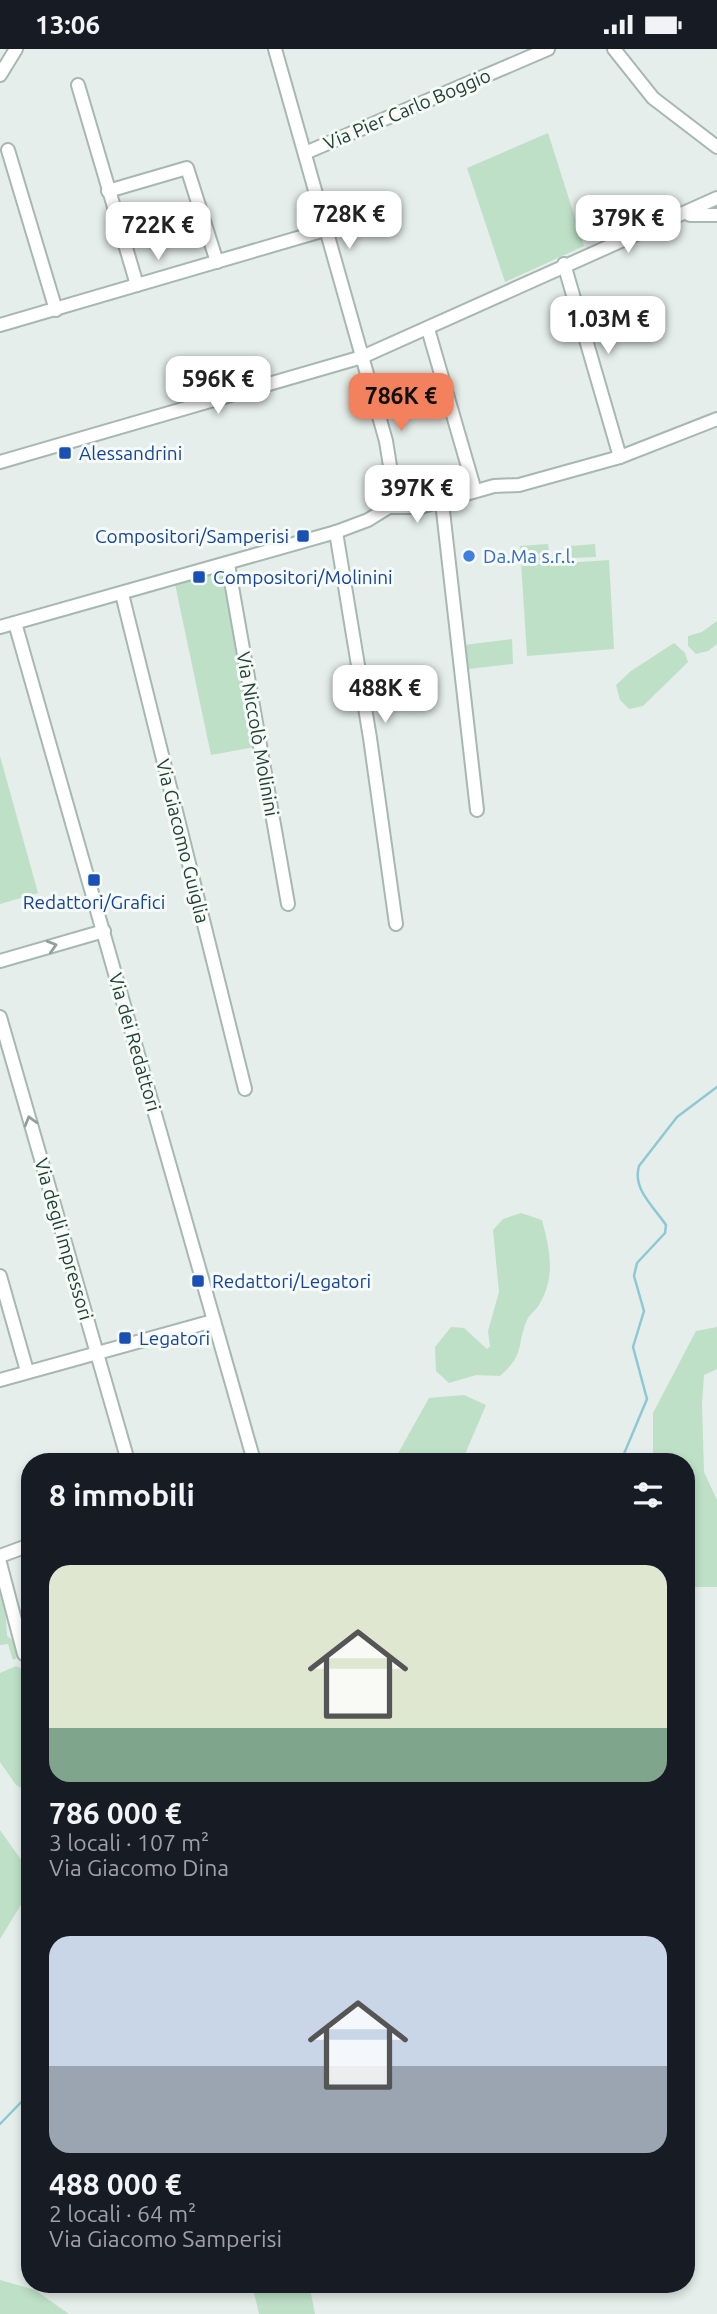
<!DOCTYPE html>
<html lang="it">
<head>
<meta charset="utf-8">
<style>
	body { margin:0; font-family:Ubuntu,sans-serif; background:#20242c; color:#f1f3f6; height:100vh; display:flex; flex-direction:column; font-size:26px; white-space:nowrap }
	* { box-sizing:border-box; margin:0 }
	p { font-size:23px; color:#9ea1a6 }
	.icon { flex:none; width:38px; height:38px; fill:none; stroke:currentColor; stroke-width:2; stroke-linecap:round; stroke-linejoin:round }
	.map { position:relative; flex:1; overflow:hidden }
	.sheet { position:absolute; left:21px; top:1404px; width:674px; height:840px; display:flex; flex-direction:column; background:#171b24; border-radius:28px; box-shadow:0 4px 10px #0003 }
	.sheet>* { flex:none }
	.price { position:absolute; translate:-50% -60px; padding:0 16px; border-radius:14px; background:#fff; color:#222; font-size:23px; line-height:46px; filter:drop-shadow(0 2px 4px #0008) }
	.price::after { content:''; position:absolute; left:50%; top:42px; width:21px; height:16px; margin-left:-10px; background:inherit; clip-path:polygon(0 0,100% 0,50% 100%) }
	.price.on { background:#f4815d; color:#111 }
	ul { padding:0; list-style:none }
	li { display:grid; align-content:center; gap:14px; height:371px; padding:0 28px }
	li span { display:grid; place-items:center; height:217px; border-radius:21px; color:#555 }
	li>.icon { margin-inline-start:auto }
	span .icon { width:126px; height:126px; fill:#fffc; stroke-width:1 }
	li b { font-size:30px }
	h2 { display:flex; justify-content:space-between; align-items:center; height:84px; padding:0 28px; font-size:30px }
	.status { display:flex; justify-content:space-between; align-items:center; height:49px; padding:0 35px; background:#171b24; direction:ltr }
	.status svg { height:19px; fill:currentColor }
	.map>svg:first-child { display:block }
	.green { fill:#bee0c7 }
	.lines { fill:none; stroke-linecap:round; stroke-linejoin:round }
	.stream { stroke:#8dc9d4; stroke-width:2.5 }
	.minor-casing { stroke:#a7b7b1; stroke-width:16 }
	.minor { stroke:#fff; stroke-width:12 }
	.oneway { stroke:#91a09c }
	.transit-dot { fill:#1a4fb4; stroke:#f6fbf8; stroke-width:2.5 }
	.shop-dot { fill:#3f7fe0; stroke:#f6fbf8; stroke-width:2.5 }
	.labels { text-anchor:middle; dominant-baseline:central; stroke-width:6; stroke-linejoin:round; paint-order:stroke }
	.street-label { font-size:19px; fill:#234139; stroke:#f6fbf8 }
	.transit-label { font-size:19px; fill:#164399; stroke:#f6fbf8; text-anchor:start }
	.shop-label { font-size:19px; fill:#366cbe; stroke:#f6fbf8; text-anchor:start }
</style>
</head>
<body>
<div class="status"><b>13:06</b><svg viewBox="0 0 49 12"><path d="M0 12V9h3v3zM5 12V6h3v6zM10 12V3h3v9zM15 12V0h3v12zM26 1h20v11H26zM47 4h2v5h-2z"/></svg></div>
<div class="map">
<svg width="717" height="2265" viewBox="0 0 717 2265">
	<rect width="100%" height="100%" fill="#e5eeea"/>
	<g class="green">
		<polygon points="548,84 584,197 505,233 467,119"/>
		<polygon points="548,495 551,519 551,515 609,511 614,600 527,607 520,497"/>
		<polygon points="595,495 596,508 570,509 570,497"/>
		<polygon points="220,521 226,527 255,698 211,706 175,535"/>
		<polygon points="717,572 717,595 708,602 696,605 688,597 688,587 702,583"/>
		<polygon points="512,590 513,615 468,620 464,596"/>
		<polygon points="674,594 685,604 688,613 643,657 629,660 620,651 616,636 631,622"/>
		<polygon points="0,707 38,844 0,855"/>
		<path d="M521 1164 542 1171C550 1201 556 1228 539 1256 536 1261 531 1264 528 1269 515 1297 527 1303 500 1327L476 1326 449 1334 436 1322 435 1298 451 1278 464 1279 487 1300 490 1297 488 1282 499 1243 493 1181 503 1170Z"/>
		<polygon points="717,1278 717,1320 704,1326 702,1355 704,1423 717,1451 717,1538 686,1538 686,1412 653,1412 653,1364 696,1282"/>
		<polygon points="464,1346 486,1356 462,1412 390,1412 396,1408 429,1349"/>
		<polygon points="0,1539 4,1539 7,1587 15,1593 20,1607 13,1611 8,1595 0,1596"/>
		<polygon points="30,1611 30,1744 16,1736 0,1713 0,1624 16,1617 22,1620"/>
		<polygon points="0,1781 29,1822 27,1846 0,1890"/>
		<polygon points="0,2231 35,2241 69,2265 0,2265"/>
		<polygon points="252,2235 309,2235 315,2265 259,2265"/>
	</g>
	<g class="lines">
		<g class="stream">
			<path d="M621 1412 647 1350 633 1298 644 1262 634 1227 637 1214 665 1184 666 1176C654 1158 632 1140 639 1117L677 1068 717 1038"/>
			<polyline points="0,2075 30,2044"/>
		</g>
		<defs>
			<g id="minor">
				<polyline points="275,0 386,392 394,442 389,458"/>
				<polyline points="614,0 653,49 717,98"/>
				<polyline points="0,26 16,0"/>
				<polyline points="78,36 137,236"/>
				<polyline points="8,101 56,261"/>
				<polyline points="305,104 548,0"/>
				<polyline points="108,142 187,119 217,213"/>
				<polyline points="690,166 717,166"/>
				<polyline points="564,215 620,408"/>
				<polyline points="0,276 325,181"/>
				<polyline points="428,280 473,435"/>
				<polyline points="0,413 362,308 717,149"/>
				<polyline points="442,453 477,761"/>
				<polyline points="336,483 370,689 396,875"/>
				<polyline points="228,515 288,855"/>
				<polyline points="122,545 245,1040"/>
				<polyline points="15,574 254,1412"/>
				<polyline points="0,578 336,483 368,471 389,458 420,458 494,437 519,436 620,408 717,370"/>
				<polyline points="0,912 104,882"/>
				<polyline points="0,968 128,1412"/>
				<polyline points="0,1227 27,1322"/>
				<polyline points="0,1331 213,1272"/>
				<polyline points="0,1507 30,1496"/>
				<polyline points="0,1514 24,1605"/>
			</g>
		</defs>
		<use href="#minor" class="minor-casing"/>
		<use href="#minor" class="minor"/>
	</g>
	<defs><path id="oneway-chevron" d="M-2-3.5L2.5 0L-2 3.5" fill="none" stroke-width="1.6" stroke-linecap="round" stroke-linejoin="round" transform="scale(1.75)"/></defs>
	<g class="oneway">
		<use href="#oneway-chevron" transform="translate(52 897) rotate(-16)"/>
		<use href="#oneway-chevron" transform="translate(30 1072) rotate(-106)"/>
	</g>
	<g class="transit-dot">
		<rect x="58" y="397" width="14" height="14" rx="3.5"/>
		<rect x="296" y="480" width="14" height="14" rx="3.5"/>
		<rect x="192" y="521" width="14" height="14" rx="3.5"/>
		<rect x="87" y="824" width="14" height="14" rx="3.5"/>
		<rect x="191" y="1225" width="14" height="14" rx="3.5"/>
		<rect x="118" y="1282" width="14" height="14" rx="3.5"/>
	</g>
	<circle class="shop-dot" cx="469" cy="507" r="7"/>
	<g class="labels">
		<g class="street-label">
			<text transform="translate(407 60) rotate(-23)">Via Pier Carlo Boggio</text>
			<text transform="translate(258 685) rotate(80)">Via Niccolò Molinini</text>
			<text transform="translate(183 792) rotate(76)">Via Giacomo Guiglia</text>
			<text transform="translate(135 993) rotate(74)">Via dei Redattori</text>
			<text transform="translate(64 1190) rotate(74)">Via degli Impressori</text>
		</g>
		<g class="transit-label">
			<text x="79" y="404">Alessandrini</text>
			<text x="289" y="487" text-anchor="end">Compositori/Samperisi</text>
			<text x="213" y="528">Compositori/Molinini</text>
			<text x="94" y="853" text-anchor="middle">Redattori/Grafici</text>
			<text x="212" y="1232">Redattori/Legatori</text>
			<text x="139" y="1289">Legatori</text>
		</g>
		<g class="shop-label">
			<text x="483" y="507">Da.Ma s.r.l.</text>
		</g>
	</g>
</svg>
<b class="price" style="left:349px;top:202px">728K €</b>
<b class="price" style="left:628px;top:206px">379K €</b>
<b class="price" style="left:158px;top:213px">722K €</b>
<b class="price" style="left:608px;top:307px">1.03M €</b>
<b class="price" style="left:218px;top:367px">596K €</b>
<b class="price on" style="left:401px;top:384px">786K €</b>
<b class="price" style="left:417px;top:476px">397K €</b>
<b class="price" style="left:385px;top:676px">488K €</b>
<section class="sheet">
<h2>8 immobili<svg class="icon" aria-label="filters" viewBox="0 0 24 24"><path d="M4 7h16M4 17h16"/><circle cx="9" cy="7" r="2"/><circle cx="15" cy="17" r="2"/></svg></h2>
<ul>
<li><span style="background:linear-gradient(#dfe7d0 75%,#7fa58c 0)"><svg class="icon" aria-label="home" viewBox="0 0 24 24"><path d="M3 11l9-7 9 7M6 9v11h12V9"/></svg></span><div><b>786 000 €</b><p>3 locali · 107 m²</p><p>Via Giacomo Dina</p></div></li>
<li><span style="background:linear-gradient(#c9d6e8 60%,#9aa5b1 0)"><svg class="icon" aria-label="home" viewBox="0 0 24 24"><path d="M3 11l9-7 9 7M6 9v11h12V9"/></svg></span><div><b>488 000 €</b><p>2 locali · 64 m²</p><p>Via Giacomo Samperisi</p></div></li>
</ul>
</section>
</div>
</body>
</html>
